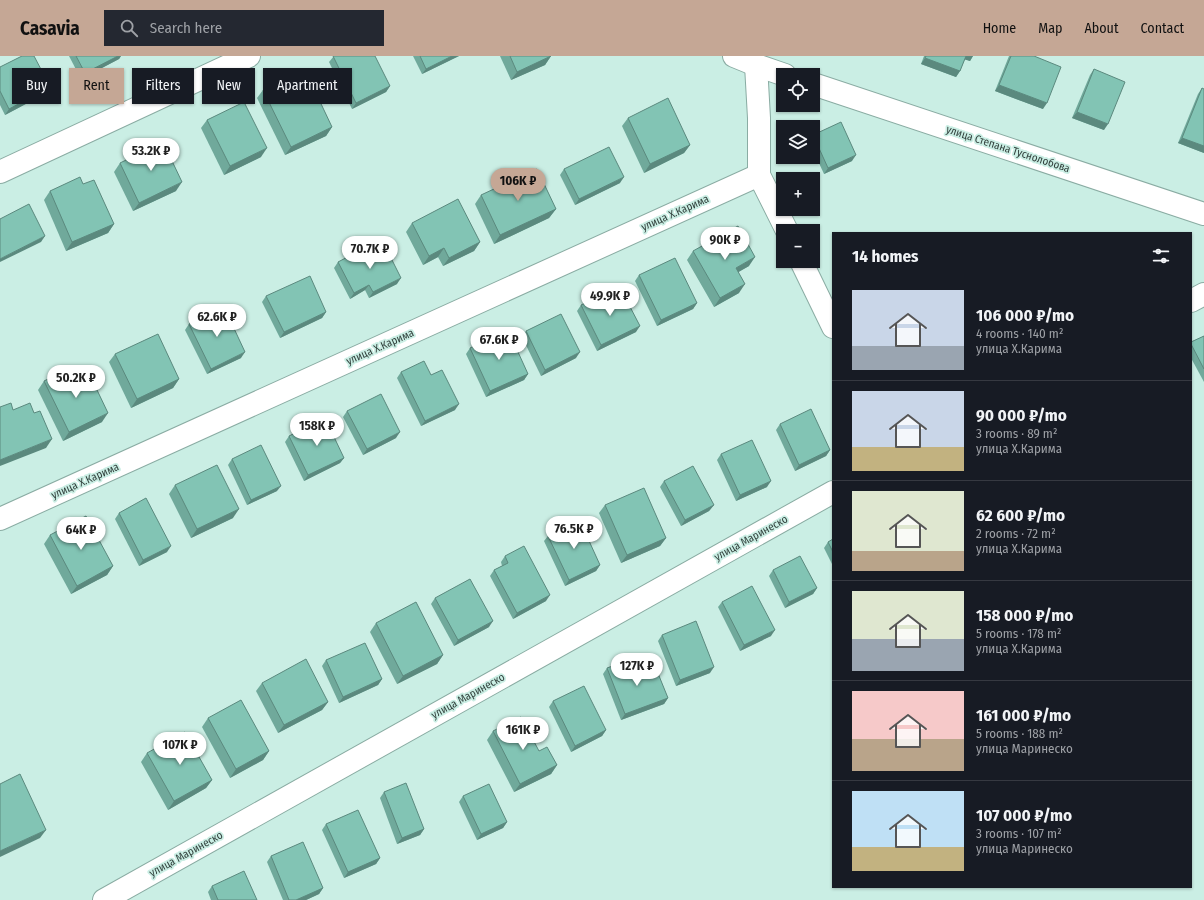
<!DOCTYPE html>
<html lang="en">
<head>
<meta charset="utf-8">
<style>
	body { margin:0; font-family:"Fira Sans Condensed",sans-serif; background:#242831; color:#f1f3f6; height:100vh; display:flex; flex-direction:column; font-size:15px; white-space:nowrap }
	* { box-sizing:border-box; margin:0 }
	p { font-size:13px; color:#9ea1a6 }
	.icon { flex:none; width:22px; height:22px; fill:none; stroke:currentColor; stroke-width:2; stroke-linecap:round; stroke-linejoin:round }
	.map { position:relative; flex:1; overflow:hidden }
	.details { position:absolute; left:832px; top:176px; width:360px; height:656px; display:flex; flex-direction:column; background:#171b24; border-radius:0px; box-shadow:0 1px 3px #0004 }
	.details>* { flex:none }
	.hud { position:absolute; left:12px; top:12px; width:380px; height:36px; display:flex; gap:8px }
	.buttons { position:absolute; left:776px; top:12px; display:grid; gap:8px }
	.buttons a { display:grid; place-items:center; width:44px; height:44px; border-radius:0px; background:#171b24; box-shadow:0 1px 3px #0004; font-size:20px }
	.price { position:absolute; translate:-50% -34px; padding:0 9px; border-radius:14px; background:#fff; color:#222; font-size:13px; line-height:26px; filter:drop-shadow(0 1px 2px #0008) }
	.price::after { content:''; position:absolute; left:50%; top:24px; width:12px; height:9px; margin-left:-6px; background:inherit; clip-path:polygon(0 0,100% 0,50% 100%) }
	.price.on { background:#c5a795; color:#111 }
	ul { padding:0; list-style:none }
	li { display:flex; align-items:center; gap:12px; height:100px; padding:0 20px }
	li+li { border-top:1px solid #363941 }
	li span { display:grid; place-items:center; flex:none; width:112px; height:80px; border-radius:0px; color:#555 }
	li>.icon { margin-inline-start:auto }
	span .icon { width:48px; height:48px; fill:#fffc; stroke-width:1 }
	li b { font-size:17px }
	h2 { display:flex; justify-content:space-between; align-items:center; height:48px; padding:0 20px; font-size:17px }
	.tag { padding:0 14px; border-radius:0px; background:#171b24; box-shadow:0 1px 3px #0004; font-size:14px; line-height:36px }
	.tag.on { background:#c5a795; color:#111 }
	header { display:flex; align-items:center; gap:24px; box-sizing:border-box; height:56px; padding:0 20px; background:#c5a795; color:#111 }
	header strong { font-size:19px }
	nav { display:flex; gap:22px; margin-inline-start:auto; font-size:14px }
	.search { width:280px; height:36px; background:#242831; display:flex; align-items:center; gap:10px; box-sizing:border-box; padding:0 14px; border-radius:0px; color:#9ea1a6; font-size:15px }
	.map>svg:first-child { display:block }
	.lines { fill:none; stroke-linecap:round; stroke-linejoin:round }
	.minor-casing { stroke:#8aaca3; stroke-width:24 }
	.minor { stroke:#fff; stroke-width:22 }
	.wall { fill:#70a99b }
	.shaded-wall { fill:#5b897e }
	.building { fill:#82c4b4; stroke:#5b897e }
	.labels { text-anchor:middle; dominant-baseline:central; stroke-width:3.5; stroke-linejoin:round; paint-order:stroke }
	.street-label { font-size:11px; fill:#31403c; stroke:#caeee4 }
</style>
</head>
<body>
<header>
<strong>Casavia</strong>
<div class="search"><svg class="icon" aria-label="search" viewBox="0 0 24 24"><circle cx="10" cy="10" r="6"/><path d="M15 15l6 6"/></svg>Search here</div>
<nav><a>Home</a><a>Map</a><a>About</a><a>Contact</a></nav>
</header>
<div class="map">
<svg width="1204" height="844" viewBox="0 0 1204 844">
	<rect width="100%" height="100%" fill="#caeee4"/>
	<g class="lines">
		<defs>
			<g id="minor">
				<polyline points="734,0 756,9 785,19"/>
				<polyline points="756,9 759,62 759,119 787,175"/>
				<polyline points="813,28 1204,158"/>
				<polyline points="0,116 249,0"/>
				<polyline points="801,205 833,271"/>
				<polyline points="1191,245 1204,238"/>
				<polyline points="0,463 759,119"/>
				<polyline points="104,844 833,436"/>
			</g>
		</defs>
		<use href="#minor" class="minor-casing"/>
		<use href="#minor" class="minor"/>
	</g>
	<g class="wall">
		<polygon points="69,0 121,0 119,3 81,23"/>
		<polygon points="334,0 390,30 386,36 352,53 329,6"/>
		<polygon points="413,0 459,0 422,18"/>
		<polygon points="500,0 551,0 545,9 511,24"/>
		<polygon points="924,0 973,0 970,5 965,3 960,15 956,21 921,8"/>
		<polygon points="1009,0 1034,0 1043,53 995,35"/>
		<polygon points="0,11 40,25 36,26 41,36 37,42 5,59 0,49"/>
		<polygon points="1094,13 1104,74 1072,62 1090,19"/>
		<polygon points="1202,32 1204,97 1178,87 1198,38"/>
		<polygon points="263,34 332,71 326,80 285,99 257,42"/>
		<polygon points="628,62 690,89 684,97 644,117 622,70"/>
		<polygon points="207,64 261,101 224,119 201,72"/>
		<polygon points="813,79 852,105 824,118 813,94"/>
		<polygon points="120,107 176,135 133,155 114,116"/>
		<polygon points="564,113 620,127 575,149 560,119"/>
		<polygon points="83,128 114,168 108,177 66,195 44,144 50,135"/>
		<polygon points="481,139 556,153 549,162 494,188 475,148"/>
		<polygon points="412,167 480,186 474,195 443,210 438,201 423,209 406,176"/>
		<polygon points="693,195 749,210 738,216 739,237 714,251 687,204"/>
		<polygon points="362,199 397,228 369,242 365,234 350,243 334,212 338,206"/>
		<polygon points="639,219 697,247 693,253 657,270 635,225"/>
		<polygon points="266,240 326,256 322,262 280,282 262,246"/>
		<polygon points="581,249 619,249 636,276 597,295 577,255"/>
		<polygon points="189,268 241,302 207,318 185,274"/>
		<polygon points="526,275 576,302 541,320 522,281"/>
		<polygon points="1204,280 1204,326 1191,302 1191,286"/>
		<polygon points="470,292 528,318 524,324 486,341 466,298"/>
		<polygon points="115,298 179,323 173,332 131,352 109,306"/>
		<polygon points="401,316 431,319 455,354 421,370 397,322"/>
		<polygon points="70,321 102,366 63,385 38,334 44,325"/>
		<polygon points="347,355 396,382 363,399 343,361"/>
		<polygon points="780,368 830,394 826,400 795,415 776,374"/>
		<polygon points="289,380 344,402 340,407 304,425 285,386"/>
		<polygon points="721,398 767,431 736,445 717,404"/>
		<polygon points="232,403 277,435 247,449 228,409"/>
		<polygon points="664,425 714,449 709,455 681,470 660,431"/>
		<polygon points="175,429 233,462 191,482 169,438"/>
		<polygon points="605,449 666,482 660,490 621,507 599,457"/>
		<polygon points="119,457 167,496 139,510 115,463"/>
		<polygon points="50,479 113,510 107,519 71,538 44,488"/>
		<polygon points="548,480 600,509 596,515 565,530 544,485"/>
		<polygon points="833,483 833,510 824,492 828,486"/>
		<polygon points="505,500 546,545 513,563 490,520 494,514 502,510 501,506"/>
		<polygon points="773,514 817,532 813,538 785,552 769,520"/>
		<polygon points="435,542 489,571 454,590 431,548"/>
		<polygon points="722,546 771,580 740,595 718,551"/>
		<polygon points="376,567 443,599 437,608 397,628 370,576"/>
		<polygon points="662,579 710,617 676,630 658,585"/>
		<polygon points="326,604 382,623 378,629 339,647 322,610"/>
		<polygon points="607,612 632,619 668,642 664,648 621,664 603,618"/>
		<polygon points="262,627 328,646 322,654 278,677 256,635"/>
		<polygon points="553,645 606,674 602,680 571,696 549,651"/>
		<polygon points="208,662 269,695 263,704 230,722 202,671"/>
		<polygon points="493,675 539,695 557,709 551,718 514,736 487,684"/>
		<polygon points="147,697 212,724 206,732 168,754 141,706"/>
		<polygon points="384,736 424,773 420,779 397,788 380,742"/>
		<polygon points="463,740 507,766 503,772 477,784 459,746"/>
		<polygon points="326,768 380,802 376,808 344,822 322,774"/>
		<polygon points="271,800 323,832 319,838 306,844 283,844 267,806"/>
		<polygon points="212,830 257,844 211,844 208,836"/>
	</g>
	<g class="shaded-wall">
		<polygon points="118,0 121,0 119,3 81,23 85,17"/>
		<polygon points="452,0 459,0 422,18 426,13"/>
		<polygon points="551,0 545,9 511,24 517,16"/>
		<polygon points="965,0 973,0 970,5 963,3"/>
		<polygon points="925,2 960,15 956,21 921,8"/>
		<polygon points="44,19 40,25 31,29 35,23"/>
		<polygon points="999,29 1047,47 1043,53 995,35"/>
		<polygon points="390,30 386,36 352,53 356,47"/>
		<polygon points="41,36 37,42 5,59 9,53"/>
		<polygon points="1077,56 1108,68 1104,74 1072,62"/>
		<polygon points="332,71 326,80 285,99 291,91"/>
		<polygon points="1182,82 1204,90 1204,97 1178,87"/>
		<polygon points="690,89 684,97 644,117 650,108"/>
		<polygon points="267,92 261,101 224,119 230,110"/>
		<polygon points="856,99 852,105 824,118 828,112"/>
		<polygon points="624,121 620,127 575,149 579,143"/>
		<polygon points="182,126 176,135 133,155 139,147"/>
		<polygon points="556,153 549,162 494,188 500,179"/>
		<polygon points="114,168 108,177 66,195 72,186"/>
		<polygon points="45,180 41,186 0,206 0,203"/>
		<polygon points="480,186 474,195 443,210 449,202"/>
		<polygon points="444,192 438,201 423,209 429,200"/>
		<polygon points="755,201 749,210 730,221 736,212"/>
		<polygon points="401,222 397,228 369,242 373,236"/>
		<polygon points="745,228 739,237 714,251 720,242"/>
		<polygon points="369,229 365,234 350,243 354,237"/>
		<polygon points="697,247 693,253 657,270 661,264"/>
		<polygon points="326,256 322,262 280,282 284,276"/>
		<polygon points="640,270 636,276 597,295 601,289"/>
		<polygon points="245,296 241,302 207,318 211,313"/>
		<polygon points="580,296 576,302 541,320 545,314"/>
		<polygon points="528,318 524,324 486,341 490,335"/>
		<polygon points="179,323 173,332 131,352 137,343"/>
		<polygon points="459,348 455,354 421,370 425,365"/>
		<polygon points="108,357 102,366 63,385 69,376"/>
		<polygon points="400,376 396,382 363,399 367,393"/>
		<polygon points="52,383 46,392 0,410 0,404"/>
		<polygon points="830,394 826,400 795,415 799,409"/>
		<polygon points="344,402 340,407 304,425 308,419"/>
		<polygon points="771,425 767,431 736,445 740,439"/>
		<polygon points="281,430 277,435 247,449 251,444"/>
		<polygon points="714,449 709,455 681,470 685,464"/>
		<polygon points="239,453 233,462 191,482 197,473"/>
		<polygon points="666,482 660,490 621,507 627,499"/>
		<polygon points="171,490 167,496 139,510 143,504"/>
		<polygon points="600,509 596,515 565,530 569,524"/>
		<polygon points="113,510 107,519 71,538 77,530"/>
		<polygon points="817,532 813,538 785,552 789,546"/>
		<polygon points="550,539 546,545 513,563 517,557"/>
		<polygon points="493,565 489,571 454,590 458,584"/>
		<polygon points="775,574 771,580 740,595 744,589"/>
		<polygon points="443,599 437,608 397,628 403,620"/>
		<polygon points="714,611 710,617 676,630 680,624"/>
		<polygon points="382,623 378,629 339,647 343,641"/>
		<polygon points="668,642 664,648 621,664 625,658"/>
		<polygon points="328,646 322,654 278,677 284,669"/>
		<polygon points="606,674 602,680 571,696 575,690"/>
		<polygon points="269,695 263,704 230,722 236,713"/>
		<polygon points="557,709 551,718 514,736 520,728"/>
		<polygon points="212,724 206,732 168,754 174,745"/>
		<polygon points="507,766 503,772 477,784 481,778"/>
		<polygon points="424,773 420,779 397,788 402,782"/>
		<polygon points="46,774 40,782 0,801 0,795"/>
		<polygon points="380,802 376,808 344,822 348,816"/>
		<polygon points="323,832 319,838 306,844 296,844"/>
	</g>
	<g class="building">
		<polygon points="22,0 34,0 44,19 35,23 41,36 9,53 0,35 0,11"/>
		<polygon points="76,0 118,0 85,17"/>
		<polygon points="333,0 375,0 390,30 356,47"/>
		<polygon points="420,0 452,0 426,13"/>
		<polygon points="510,0 551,0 517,16"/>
		<polygon points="926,0 966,0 960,15 925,2"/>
		<polygon points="1011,0 1034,0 1061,11 1047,47 999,29"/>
		<polygon points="1094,13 1125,26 1108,68 1077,56"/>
		<polygon points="305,14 332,71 291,91 263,34"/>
		<polygon points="1202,32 1204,33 1204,90 1182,82"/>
		<polygon points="668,42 690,89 650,108 628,62"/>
		<polygon points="244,46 267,92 230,110 207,64"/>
		<polygon points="841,66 856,99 828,112 813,79"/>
		<polygon points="163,86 182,126 139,147 120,107"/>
		<polygon points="609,91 624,121 579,143 564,113"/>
		<polygon points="537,113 556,153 500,179 481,139"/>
		<polygon points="80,121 83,128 94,124 114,168 72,186 50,135"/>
		<polygon points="458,143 480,186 449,202 444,192 429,200 412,167"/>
		<polygon points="29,148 45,180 0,203 0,163"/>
		<polygon points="738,170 755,201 736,212 745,228 720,242 693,195"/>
		<polygon points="384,188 401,222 373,236 369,229 354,237 338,206 359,195 362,199"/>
		<polygon points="675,202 697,247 661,264 639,219"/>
		<polygon points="310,220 326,256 284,276 266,240"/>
		<polygon points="612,234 619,249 627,245 640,270 601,289 581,249"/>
		<polygon points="224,251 245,296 211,313 189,268"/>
		<polygon points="561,258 580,296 545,314 526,275"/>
		<polygon points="508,274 528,318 490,335 470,292"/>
		<polygon points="158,278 179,323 137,343 115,298"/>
		<polygon points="1204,280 1204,313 1191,288 1191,286"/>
		<polygon points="424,305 431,319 442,314 459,348 425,365 401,316"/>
		<polygon points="87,313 108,357 69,376 44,325 66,314 70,321"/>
		<polygon points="381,338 400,376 367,393 347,355"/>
		<polygon points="11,347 13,354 30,347 34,357 40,355 52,383 0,404 0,351"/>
		<polygon points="811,353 830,394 799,409 780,368"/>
		<polygon points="325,362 344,402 308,419 289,380"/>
		<polygon points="752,384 771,425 740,439 721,398"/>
		<polygon points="261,389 281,430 251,444 232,403"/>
		<polygon points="217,409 239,453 197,473 175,429"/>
		<polygon points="693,410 714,449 685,464 664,425"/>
		<polygon points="644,432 666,482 627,499 605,449"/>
		<polygon points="146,442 171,490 143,504 119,457"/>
		<polygon points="86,460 113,510 77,530 50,479"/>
		<polygon points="580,465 600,509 569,524 548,480"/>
		<polygon points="833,483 833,496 828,486"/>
		<polygon points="524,490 550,539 517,557 494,514 508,507 505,500"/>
		<polygon points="800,500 817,532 789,546 773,514"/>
		<polygon points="470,523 493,565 458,584 435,542"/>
		<polygon points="752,530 775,574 744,589 722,546"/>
		<polygon points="416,546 443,599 403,620 376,567"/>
		<polygon points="696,565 714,611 680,624 662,579"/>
		<polygon points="365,587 382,623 343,641 326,604"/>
		<polygon points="306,603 328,646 284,669 262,627"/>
		<polygon points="626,605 632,619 655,610 668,642 625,658 607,612"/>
		<polygon points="584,630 606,674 575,690 553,645"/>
		<polygon points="241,644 269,695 236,713 208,662"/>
		<polygon points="521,661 539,695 547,691 557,709 520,728 493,675"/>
		<polygon points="185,676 212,724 174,745 147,697"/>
		<polygon points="20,718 46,774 0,795 0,728"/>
		<polygon points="406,727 424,773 402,782 384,736"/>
		<polygon points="489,728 507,766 481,778 463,740"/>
		<polygon points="358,754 380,802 348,816 326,768"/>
		<polygon points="303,786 323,832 296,844 289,844 271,800"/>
		<polygon points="244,815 257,844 218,844 212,830"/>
	</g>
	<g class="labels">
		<g class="street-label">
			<text transform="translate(1008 93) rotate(18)">улица Степана Туснолобова</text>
			<text transform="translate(675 157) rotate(-24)">улица Х.Карима</text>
			<text transform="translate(380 291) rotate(-24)">улица Х.Карима</text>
			<text transform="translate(85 425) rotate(-24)">улица Х.Карима</text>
			<text transform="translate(751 482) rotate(-29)">улица Маринеско</text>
			<text transform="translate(468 640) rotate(-29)">улица Маринеско</text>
			<text transform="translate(186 798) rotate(-29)">улица Маринеско</text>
		</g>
	</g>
</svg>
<div class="buttons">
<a><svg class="icon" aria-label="locate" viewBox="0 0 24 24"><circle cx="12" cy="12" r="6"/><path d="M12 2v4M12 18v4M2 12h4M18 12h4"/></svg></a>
<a><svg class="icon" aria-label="layers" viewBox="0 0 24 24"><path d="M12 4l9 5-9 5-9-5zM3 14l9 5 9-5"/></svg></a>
<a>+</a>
<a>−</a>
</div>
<b class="price" style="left:151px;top:116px">53.2K ₽</b>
<b class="price on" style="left:518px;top:146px">106K ₽</b>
<b class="price" style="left:725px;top:205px">90K ₽</b>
<b class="price" style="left:370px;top:214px">70.7K ₽</b>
<b class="price" style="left:610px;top:261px">49.9K ₽</b>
<b class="price" style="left:217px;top:282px">62.6K ₽</b>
<b class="price" style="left:499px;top:305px">67.6K ₽</b>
<b class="price" style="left:76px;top:343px">50.2K ₽</b>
<b class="price" style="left:317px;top:391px">158K ₽</b>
<b class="price" style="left:574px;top:494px">76.5K ₽</b>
<b class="price" style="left:81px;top:495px">64K ₽</b>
<b class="price" style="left:637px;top:631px">127K ₽</b>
<b class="price" style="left:523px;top:695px">161K ₽</b>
<b class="price" style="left:180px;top:710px">107K ₽</b>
<div class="hud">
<a class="tag">Buy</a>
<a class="tag on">Rent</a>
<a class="tag">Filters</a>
<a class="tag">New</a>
<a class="tag">Apartment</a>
</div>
<section class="details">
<h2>14 homes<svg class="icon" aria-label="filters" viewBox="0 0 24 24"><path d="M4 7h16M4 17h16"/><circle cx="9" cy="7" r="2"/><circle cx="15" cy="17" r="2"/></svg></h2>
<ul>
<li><span style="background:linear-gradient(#c9d6e8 70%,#9aa5b1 0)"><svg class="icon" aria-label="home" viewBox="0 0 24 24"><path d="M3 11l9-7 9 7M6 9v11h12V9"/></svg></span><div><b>106 000 ₽/mo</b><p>4 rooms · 140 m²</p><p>улица Х.Карима</p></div></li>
<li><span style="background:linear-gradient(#c9d6e8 70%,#c2b280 0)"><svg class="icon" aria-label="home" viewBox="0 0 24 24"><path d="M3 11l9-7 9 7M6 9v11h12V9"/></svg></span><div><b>90 000 ₽/mo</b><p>3 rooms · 89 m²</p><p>улица Х.Карима</p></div></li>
<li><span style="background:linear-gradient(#dfe7d0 75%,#b9a48a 0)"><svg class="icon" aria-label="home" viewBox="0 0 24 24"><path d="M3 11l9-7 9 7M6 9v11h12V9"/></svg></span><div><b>62 600 ₽/mo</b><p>2 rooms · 72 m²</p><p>улица Х.Карима</p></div></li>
<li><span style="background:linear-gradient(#dfe7d0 60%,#9aa5b1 0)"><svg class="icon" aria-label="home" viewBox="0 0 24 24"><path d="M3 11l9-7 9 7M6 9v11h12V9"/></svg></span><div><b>158 000 ₽/mo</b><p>5 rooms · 178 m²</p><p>улица Х.Карима</p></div></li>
<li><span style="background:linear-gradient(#f6c9c9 60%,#b9a48a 0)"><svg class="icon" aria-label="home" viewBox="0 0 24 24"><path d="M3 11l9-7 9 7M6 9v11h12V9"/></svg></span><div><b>161 000 ₽/mo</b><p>5 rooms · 188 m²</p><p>улица Маринеско</p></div></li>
<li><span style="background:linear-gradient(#bfe0f5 70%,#c2b280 0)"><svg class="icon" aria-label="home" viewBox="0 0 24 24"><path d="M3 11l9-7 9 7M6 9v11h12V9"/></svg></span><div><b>107 000 ₽/mo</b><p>3 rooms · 107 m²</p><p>улица Маринеско</p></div></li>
</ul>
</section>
</div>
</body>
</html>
